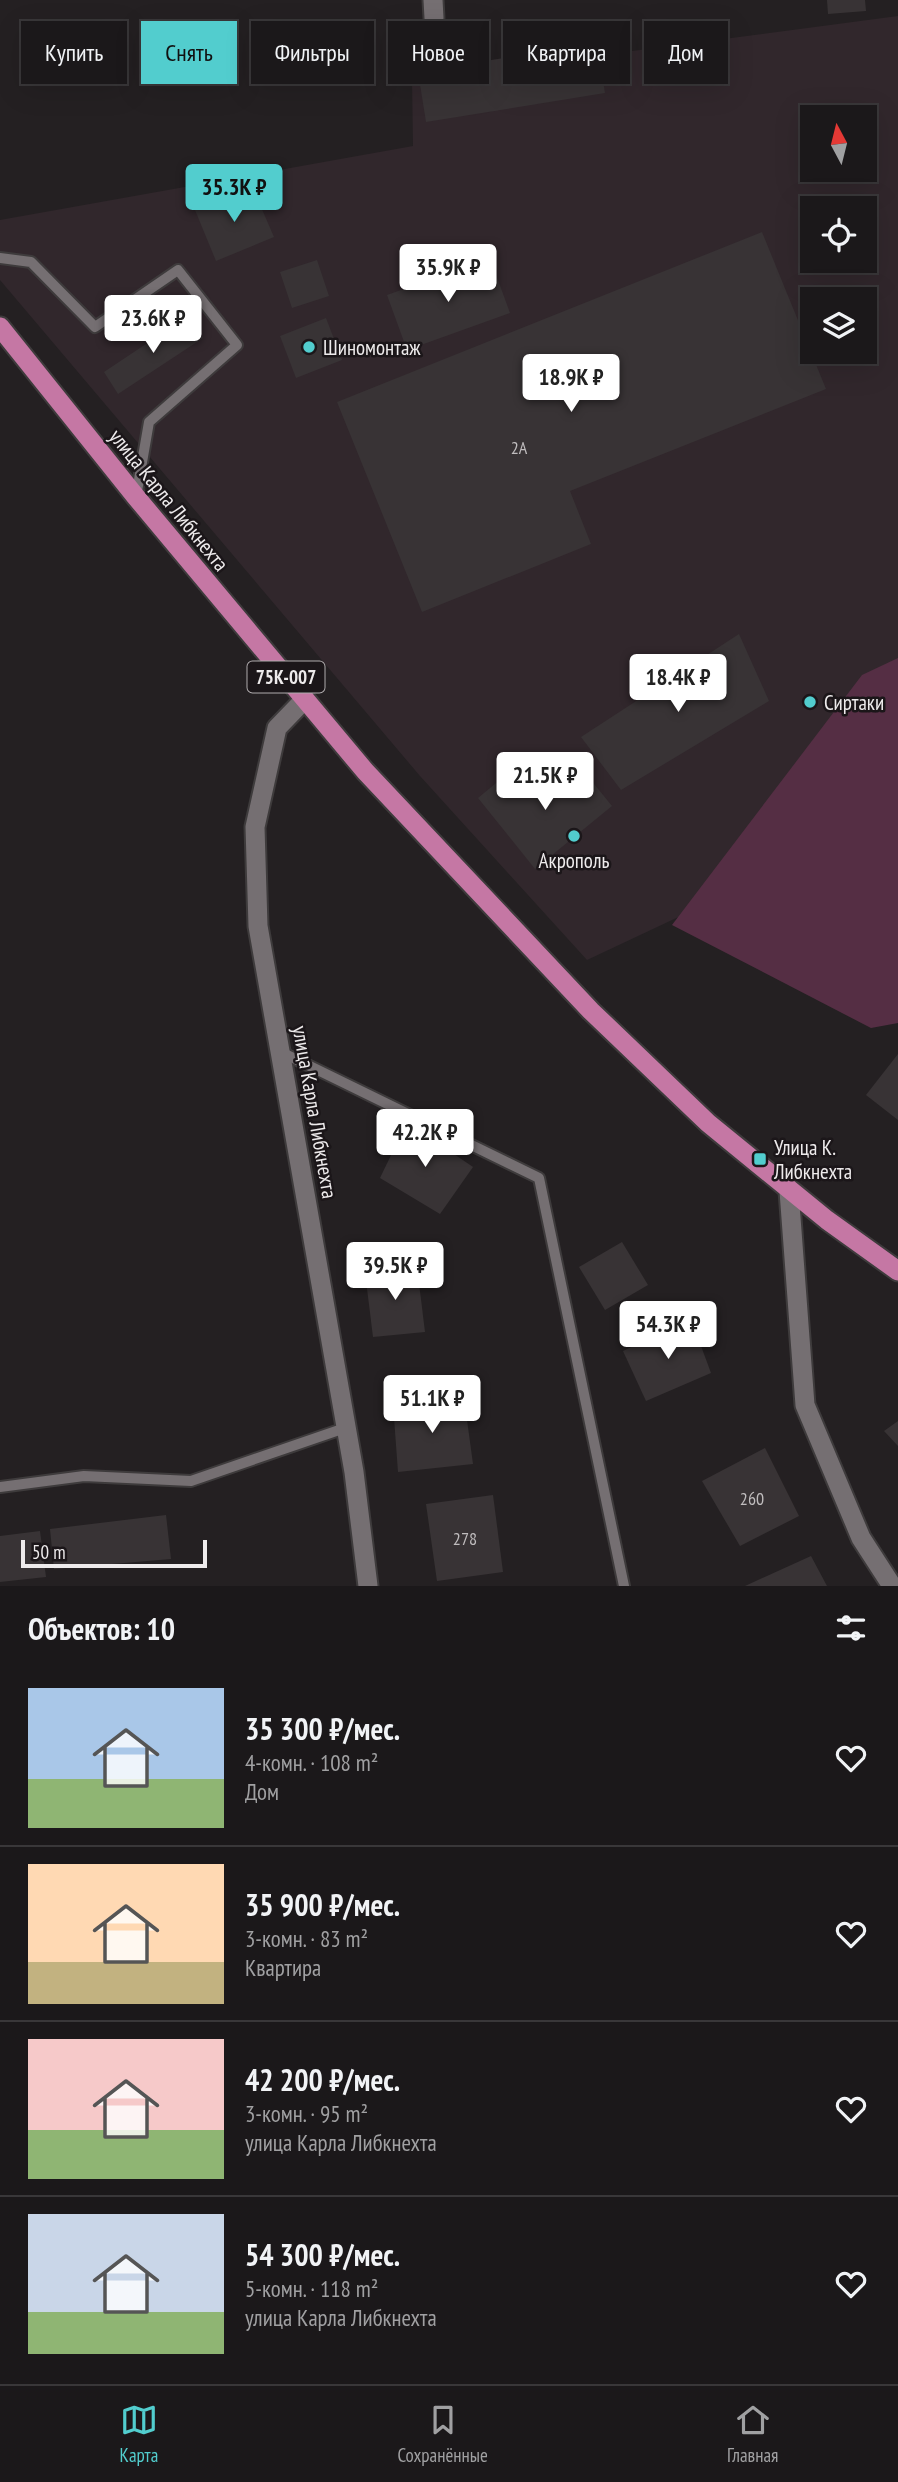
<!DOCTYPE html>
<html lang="ru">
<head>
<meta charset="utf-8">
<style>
	body { margin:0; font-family:"PT Sans Narrow",sans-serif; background:#242123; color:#f1f3f6; height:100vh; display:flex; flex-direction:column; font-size:26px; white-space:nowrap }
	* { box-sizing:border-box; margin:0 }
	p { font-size:23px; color:#a0a0a2 }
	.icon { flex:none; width:38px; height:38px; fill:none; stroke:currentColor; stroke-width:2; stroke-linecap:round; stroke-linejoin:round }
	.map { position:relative; height:1586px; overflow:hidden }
	.details { display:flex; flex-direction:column; background:#1b181a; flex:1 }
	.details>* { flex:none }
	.banner { position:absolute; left:21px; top:21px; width:858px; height:63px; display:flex; gap:14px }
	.needle { width:46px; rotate:353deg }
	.buttons { position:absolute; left:800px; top:105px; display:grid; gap:14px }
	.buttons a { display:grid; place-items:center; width:77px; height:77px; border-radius:0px; background:#1b181a; box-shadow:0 7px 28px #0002,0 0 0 2px #393739; font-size:35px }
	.scale { position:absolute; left:21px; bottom:18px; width:186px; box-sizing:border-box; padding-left:7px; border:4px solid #eeebec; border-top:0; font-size:19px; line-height:24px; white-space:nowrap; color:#eeebec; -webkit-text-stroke:5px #1b1619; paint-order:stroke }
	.price { position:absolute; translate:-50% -60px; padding:0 16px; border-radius:7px; background:#fff; color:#222; font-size:23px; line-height:46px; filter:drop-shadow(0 2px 4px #0008) }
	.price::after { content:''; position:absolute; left:50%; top:42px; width:21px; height:16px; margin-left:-10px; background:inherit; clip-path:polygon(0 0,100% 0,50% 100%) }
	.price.on { background:#52cdce; color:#111 }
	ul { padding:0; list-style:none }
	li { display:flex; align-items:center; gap:21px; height:175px; padding:0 28px }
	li+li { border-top:2px solid #393739 }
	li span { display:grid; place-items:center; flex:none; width:196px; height:140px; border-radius:0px; color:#555 }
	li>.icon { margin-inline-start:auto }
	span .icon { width:84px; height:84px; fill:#fffc; stroke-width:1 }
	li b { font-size:30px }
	h2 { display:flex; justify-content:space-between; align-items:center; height:84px; padding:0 28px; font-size:30px }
	.pill { padding:0 24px; border-radius:0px; background:#1b181a; box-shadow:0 7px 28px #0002,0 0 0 2px #393739; font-size:24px; line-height:63px }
	.pill.on { background:#52cdce; color:#111 }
	.dock { display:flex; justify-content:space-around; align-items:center; height:98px; border-top:2px solid #393739; background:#1b181a; font-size:19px; color:#a0a0a2 }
	.dock a { display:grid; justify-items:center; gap:4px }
	.dock .on { color:#52cdce }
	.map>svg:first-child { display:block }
	.built { fill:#31272c; fill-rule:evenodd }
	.green { fill:#552e44 }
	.building { fill:#383335 }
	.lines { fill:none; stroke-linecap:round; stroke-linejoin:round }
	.service-casing { stroke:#3e3b3c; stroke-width:14 }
	.minor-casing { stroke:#3e3b3c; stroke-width:23 }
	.primary-casing { stroke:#3e3b3c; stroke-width:23 }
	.service { stroke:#756f72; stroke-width:10 }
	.minor { stroke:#756f72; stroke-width:19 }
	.primary { stroke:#c577a4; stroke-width:19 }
	.poi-dot { fill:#52cdce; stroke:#1b1619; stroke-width:2.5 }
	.labels { text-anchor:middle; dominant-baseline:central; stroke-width:5; stroke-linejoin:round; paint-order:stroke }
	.number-label { font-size:18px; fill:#c0bdbe }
	.shield { fill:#1b1619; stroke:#afabad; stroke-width:2 }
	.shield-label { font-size:19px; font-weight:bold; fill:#eeebec }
	.poi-label { font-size:21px; fill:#eeebec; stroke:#1b1619; text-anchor:start }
	.street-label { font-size:21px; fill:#eeebec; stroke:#1b1619 }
</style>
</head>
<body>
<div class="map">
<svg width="898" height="1586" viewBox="0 0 898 1586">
	<rect width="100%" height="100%" fill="#242022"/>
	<path class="built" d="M898 16V668L689 912 587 960 420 776 0 280V220L413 146 412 80ZM812 117H864V170H812ZM812 208H864V261H812ZM812 299H864V352H812Z"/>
	<polygon class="green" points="898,658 898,1023 871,1028 672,925 862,675"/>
	<g class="building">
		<polygon points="827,0 865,0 866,11 828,14"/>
		<polygon points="365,32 368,63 325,67 322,36"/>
		<polygon points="597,43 605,93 426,122 418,72"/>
		<polygon points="252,186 274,237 216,261 195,210"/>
		<polygon points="762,232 826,389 570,491 591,544 422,612 337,402"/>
		<polygon points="490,258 510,313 407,350 387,295"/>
		<polygon points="317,260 329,296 292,308 280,272"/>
		<polygon points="188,316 203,338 118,394 104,372"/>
		<polygon points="326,318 342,360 296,378 280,336"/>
		<polygon points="739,634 769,701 621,790 581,737"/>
		<polygon points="577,763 612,806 535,869 478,798 513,769 535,796"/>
		<polygon points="898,1054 898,1120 866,1095"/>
		<polygon points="407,1122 473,1167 440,1214 380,1178"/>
		<polygon points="622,1242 648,1285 605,1310 579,1267"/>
		<polygon points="417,1267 425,1332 373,1337 365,1272"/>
		<polygon points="691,1319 711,1373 646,1401 623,1351"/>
		<polygon points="464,1398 473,1464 398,1472 393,1404"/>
		<polygon points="898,1421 898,1446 884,1431"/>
		<polygon points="765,1448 799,1516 740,1546 702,1481"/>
		<polygon points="493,1495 503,1572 437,1581 426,1504"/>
		<polygon points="166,1515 171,1559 54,1569 50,1529"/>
		<polygon points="40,1531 46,1577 0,1582 0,1536"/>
		<polygon points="811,1556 827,1586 745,1586"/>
	</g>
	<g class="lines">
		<defs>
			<g id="service">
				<polyline points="0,258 31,262 95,327 178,270 237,345 149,422 136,497"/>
				<polyline points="281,1052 539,1178 624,1586"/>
				<polyline points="0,1487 84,1476 191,1481 345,1428"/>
			</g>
			<g id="minor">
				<polyline points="433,0 434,18"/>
				<polyline points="305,699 277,728 255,827 258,926 354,1472 368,1586"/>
				<polyline points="789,1191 805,1405 861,1538 892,1586"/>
			</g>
			<polyline id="primary" points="0,327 136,497 365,771 591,1011 708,1123 827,1220 898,1271"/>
		</defs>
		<use href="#service" class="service-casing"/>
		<use href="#minor" class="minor-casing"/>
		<use href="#primary" class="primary-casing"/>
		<use href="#service" class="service"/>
		<use href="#minor" class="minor"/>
		<use href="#primary" class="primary"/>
	</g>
	<g class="poi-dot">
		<circle cx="309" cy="347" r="7"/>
		<circle cx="810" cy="702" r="7"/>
		<circle cx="574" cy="836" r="7"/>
		<rect x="753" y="1152" width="14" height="14" rx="3.5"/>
	</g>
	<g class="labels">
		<g class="number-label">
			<text x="519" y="447">2А</text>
			<text x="752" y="1498">260</text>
			<text x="465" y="1538">278</text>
		</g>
		<rect class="shield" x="247.5" y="661.5" width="77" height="31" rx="5"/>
		<g class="shield-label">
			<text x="286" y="677">75К-007</text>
		</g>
		<g class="poi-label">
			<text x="323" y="347">Шиномонтаж</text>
			<text x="824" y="702">Сиртаки</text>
			<text x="574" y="860" text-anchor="middle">Акрополь</text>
			<text x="774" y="1147">Улица К.<tspan x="774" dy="24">Либкнехта</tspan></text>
		</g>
		<g class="street-label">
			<text transform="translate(169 500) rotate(51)">улица Карла Либкнехта</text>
			<text transform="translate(315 1112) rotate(80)">улица Карла Либкнехта</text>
		</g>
	</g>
</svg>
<div class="buttons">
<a><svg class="needle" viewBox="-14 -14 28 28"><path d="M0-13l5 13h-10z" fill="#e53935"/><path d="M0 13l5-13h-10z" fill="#a0a0a2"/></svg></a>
<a><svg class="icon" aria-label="locate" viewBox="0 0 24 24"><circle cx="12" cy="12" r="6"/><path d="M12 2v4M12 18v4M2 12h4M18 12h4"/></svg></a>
<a><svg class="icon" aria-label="layers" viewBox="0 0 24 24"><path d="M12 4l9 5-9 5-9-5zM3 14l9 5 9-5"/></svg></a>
</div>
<div class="scale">50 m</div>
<b class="price on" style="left:234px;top:224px">35.3K ₽</b>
<b class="price" style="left:448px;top:304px">35.9K ₽</b>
<b class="price" style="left:153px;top:355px">23.6K ₽</b>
<b class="price" style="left:571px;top:414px">18.9K ₽</b>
<b class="price" style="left:678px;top:714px">18.4K ₽</b>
<b class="price" style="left:545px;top:812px">21.5K ₽</b>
<b class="price" style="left:425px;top:1169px">42.2K ₽</b>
<b class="price" style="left:395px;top:1302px">39.5K ₽</b>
<b class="price" style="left:668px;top:1361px">54.3K ₽</b>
<b class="price" style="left:432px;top:1435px">51.1K ₽</b>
<div class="banner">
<a class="pill">Купить</a>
<a class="pill on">Снять</a>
<a class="pill">Фильтры</a>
<a class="pill">Новое</a>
<a class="pill">Квартира</a>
<a class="pill">Дом</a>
</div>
</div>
<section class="details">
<h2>Объектов: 10<svg class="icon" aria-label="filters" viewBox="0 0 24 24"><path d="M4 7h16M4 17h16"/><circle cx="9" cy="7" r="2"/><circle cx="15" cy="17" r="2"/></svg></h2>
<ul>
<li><span style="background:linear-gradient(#a9c7e8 65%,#8fb573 0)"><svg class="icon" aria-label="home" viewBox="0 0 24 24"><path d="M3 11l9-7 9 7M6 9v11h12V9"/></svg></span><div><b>35 300 ₽/мес.</b><p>4-комн. · 108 m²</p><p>Дом</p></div><svg class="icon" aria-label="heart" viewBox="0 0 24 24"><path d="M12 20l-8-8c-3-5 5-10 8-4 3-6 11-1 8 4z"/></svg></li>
<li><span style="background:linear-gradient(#ffd9b3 70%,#c2b280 0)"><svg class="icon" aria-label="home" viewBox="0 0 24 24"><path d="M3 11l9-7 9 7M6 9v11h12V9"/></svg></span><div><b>35 900 ₽/мес.</b><p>3-комн. · 83 m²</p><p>Квартира</p></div><svg class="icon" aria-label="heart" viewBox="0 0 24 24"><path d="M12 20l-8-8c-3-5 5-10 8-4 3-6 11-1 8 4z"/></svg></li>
<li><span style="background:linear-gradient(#f6c9c9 65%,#8fb573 0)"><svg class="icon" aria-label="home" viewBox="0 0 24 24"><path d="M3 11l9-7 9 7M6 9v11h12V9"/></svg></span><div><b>42 200 ₽/мес.</b><p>3-комн. · 95 m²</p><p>улица Карла Либкнехта</p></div><svg class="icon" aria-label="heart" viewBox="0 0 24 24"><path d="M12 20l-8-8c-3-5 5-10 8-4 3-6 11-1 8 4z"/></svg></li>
<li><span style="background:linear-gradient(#c9d6e8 70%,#8fb573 0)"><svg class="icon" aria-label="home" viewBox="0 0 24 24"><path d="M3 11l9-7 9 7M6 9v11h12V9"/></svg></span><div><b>54 300 ₽/мес.</b><p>5-комн. · 118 m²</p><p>улица Карла Либкнехта</p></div><svg class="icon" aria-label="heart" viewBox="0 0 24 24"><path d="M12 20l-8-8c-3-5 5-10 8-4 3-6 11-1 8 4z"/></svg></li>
</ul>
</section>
<nav class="dock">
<a class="on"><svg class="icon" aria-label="map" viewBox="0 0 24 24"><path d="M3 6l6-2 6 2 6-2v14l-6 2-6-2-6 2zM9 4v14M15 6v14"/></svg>Карта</a>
<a><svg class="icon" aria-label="saved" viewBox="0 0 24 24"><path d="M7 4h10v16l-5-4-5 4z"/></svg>Сохранённые</a>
<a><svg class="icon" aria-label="home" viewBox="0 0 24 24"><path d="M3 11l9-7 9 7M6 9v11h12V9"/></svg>Главная</a>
</nav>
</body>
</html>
